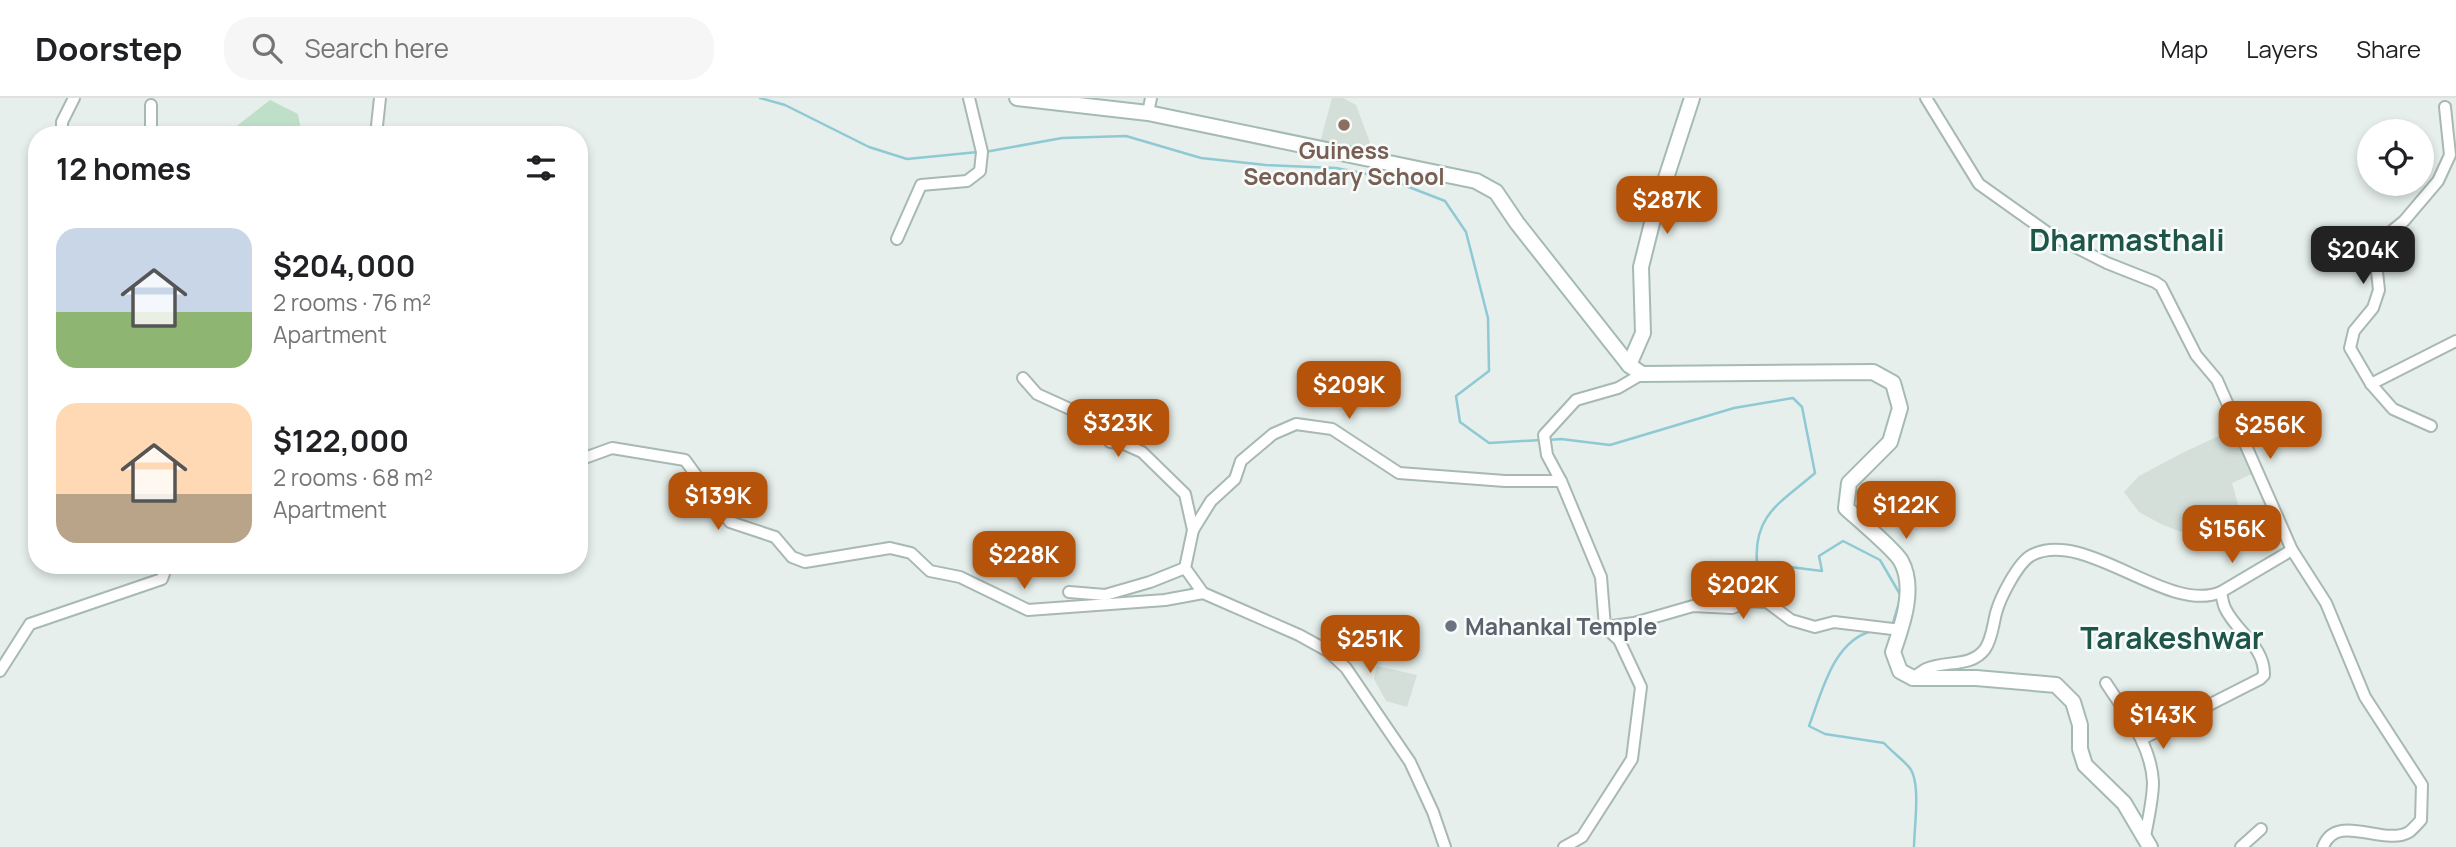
<!DOCTYPE html>
<html lang="en">
<head>
<meta charset="utf-8">
<style>
	body { margin:0; font-family:Manrope,sans-serif; background:#f6f6f6; color:#202124; height:100vh; display:flex; flex-direction:column; font-size:26px; white-space:nowrap }
	* { box-sizing:border-box; margin:0 }
	p { font-size:23px; color:#757577 }
	.icon { flex:none; width:38px; height:38px; fill:none; stroke:currentColor; stroke-width:2; stroke-linecap:round; stroke-linejoin:round }
	.map { position:relative; flex:1; overflow:hidden }
	.panel { position:absolute; left:28px; top:28px; width:560px; height:448px; display:flex; flex-direction:column; background:#fff; border-radius:28px; box-shadow:0 4px 10px #0003 }
	.panel>* { flex:none }
	.controls { position:absolute; left:2357px; top:21px; display:grid; gap:14px }
	.controls a { display:grid; place-items:center; width:77px; height:77px; border-radius:50%; background:#fff; box-shadow:0 4px 10px #0003; font-size:35px }
	.price { position:absolute; translate:-50% -60px; padding:0 16px; border-radius:14px; background:#b45309; color:#fff; font-size:23px; line-height:46px; filter:drop-shadow(0 2px 4px #0008) }
	.price::after { content:''; position:absolute; left:50%; top:42px; width:21px; height:16px; margin-left:-10px; background:inherit; clip-path:polygon(0 0,100% 0,50% 100%) }
	.price.active { background:#222; color:#fff }
	ul { padding:0; list-style:none }
	li { display:flex; align-items:center; gap:21px; height:175px; padding:0 28px }
	li span { display:grid; place-items:center; flex:none; width:196px; height:140px; border-radius:21px; color:#555 }
	li>.icon { margin-inline-start:auto }
	span .icon { width:84px; height:84px; fill:#fffc; stroke-width:1 }
	li b { font-size:30px }
	h2 { display:flex; justify-content:space-between; align-items:center; height:84px; padding:0 28px; font-size:30px }
	header { display:flex; align-items:center; gap:42px; box-sizing:border-box; height:98px; padding:0 35px; background:#fff; border-bottom:2px solid #e0e0e0 }
	header strong { font-size:33px }
	nav { display:flex; gap:38px; margin-inline-start:auto; font-size:24px }
	.search { width:490px; height:63px; background:#f6f6f6; display:flex; align-items:center; gap:18px; box-sizing:border-box; padding:0 24px; border-radius:28px; color:#757577; font-size:26px }
	.map>svg:first-child { display:block }
	.built { fill:#d4dfda }
	.green { fill:#bfe0c8 }
	.lines { fill:none; stroke-linecap:round; stroke-linejoin:round }
	.stream { stroke:#8ec9d4; stroke-width:2.5 }
	.street-casing { stroke:#a8b8b2; stroke-width:14 }
	.secondary-casing { stroke:#a4bbb3; stroke-width:18 }
	.street { stroke:#fff; stroke-width:10 }
	.secondary { stroke:#fff; stroke-width:14 }
	.education-dot { fill:#8d6e63; stroke:#f7fbf9; stroke-width:2.5 }
	.worship-dot { fill:#6b7280; stroke:#f7fbf9; stroke-width:2.5 }
	.labels { text-anchor:middle; dominant-baseline:central; stroke-width:5; stroke-linejoin:round; paint-order:stroke }
	.education-label { font-size:23px; font-weight:bold; fill:#785e54; stroke:#f7fbf9 }
	.worship-label { font-size:23px; font-weight:bold; fill:#5b616d; stroke:#f7fbf9; text-anchor:start }
	.district-label { font-size:30px; font-weight:bold; fill:#1f5548; stroke:#f7fbf9 }
</style>
</head>
<body>
<header>
<strong>Doorstep</strong>
<div class="search"><svg class="icon" aria-label="search" viewBox="0 0 24 24"><circle cx="10" cy="10" r="6"/><path d="M15 15l6 6"/></svg>Search here</div>
<nav><a>Map</a><a>Layers</a><a>Share</a></nav>
</header>
<div class="map">
<svg width="2456" height="749" viewBox="0 0 2456 749">
	<rect width="100%" height="100%" fill="#e6efeb"/>
	<g class="built">
		<polygon points="1332,0 1343,0 1356,7 1375,58 1319,48"/>
		<polygon points="2234,331 2252,376 2232,385 2244,428 2236,456 2161,426 2139,414 2124,394 2139,378 2182,355"/>
		<polygon points="1377,568 1417,577 1407,609 1386,603 1374,581"/>
	</g>
	<polygon class="green" points="270,2 298,16 302,37 225,37"/>
	<g class="lines">
		<g class="stream">
			<polyline points="760,0 785,7 869,49 907,61 978,54"/>
			<polyline points="985,54 1062,40 1126,38 1201,60 1266,67 1336,70 1383,79 1445,103 1466,134 1488,220 1489,273 1456,298 1460,324 1489,345 1541,342"/>
			<path d="M1548 342 1561 341 1610 347 1734 310 1793 300 1802 309 1815 375C1782 404 1753 416 1757 465L1822 473 1819 458 1843 443 1880 462 1901 498 1892 528"/>
			<path d="M1872 533C1833 543 1822 594 1809 628L1825 636 1884 645C1892 654 1900 659 1908 668 1922 681 1914 729 1914 749"/>
		</g>
		<defs>
			<g id="street">
				<path d="M1926 0 1979 86 2048 135 2107 165 2155 184 2161 188 2196 257 2217 282 2292 452 2326 505 2365 599 2422 687 2421 722C2418 725 2413 731 2409 734 2384 749 2336 713 2323 749"/>
				<polyline points="1148,15 1151,0"/>
				<polyline points="62,37 62,24 74,0"/>
				<polyline points="151,37 151,7"/>
				<polyline points="376,37 380,0"/>
				<polyline points="897,141 921,87 967,83 980,73 982,54 969,0"/>
				<polyline points="1023,280 1037,296 1092,321 1110,344 1124,346 1142,354 1185,396 1193,432 1185,470 1203,495 1299,537 1328,553 1346,570 1410,664 1433,714 1445,749"/>
				<polyline points="2371,286 2456,243"/>
				<polyline points="2431,328 2393,311 2371,286 2350,250 2354,233 2373,210 2379,192 2375,156 2382,141 2404,123 2438,83 2450,57 2445,9"/>
				<polyline points="579,362 612,350 685,362 730,424 775,439 792,459 805,464 890,450 911,455 930,473 960,479 1028,512 1165,502 1203,495"/>
				<polyline points="1193,432 1211,403 1235,381 1241,363 1273,336 1296,326 1332,331 1399,375 1505,383 1561,383"/>
				<polyline points="1069,494 1105,497 1150,484 1185,470"/>
				<polyline points="1605,529 1634,525 1693,508 1732,510 1750,503 1767,504 1791,522 1815,529 1834,524 1901,532"/>
				<polyline points="0,573 30,526 162,481 167,467"/>
				<path d="M1913 580C1917 577 1922 573 1926 571 1945 562 1971 570 1985 551 1992 541 1993 527 1996 515 2000 500 2018 464 2032 457 2086 430 2168 517 2221 494"/>
				<path d="M2106 585C2126 616 2151 646 2153 684 2153 702 2148 721 2145 739"/>
				<path d="M2142 641 2260 581 2264 577C2265 548 2236 534 2225 510 2223 506 2222 499 2221 494L2292 452"/>
				<polyline points="1564,749 1582,739 1632,661 1641,589 1619,542 1605,529 1601,479 1561,383 1547,357 1544,337 1576,302 1618,290 1642,276"/>
				<polyline points="2241,749 2261,731"/>
			</g>
			<g id="secondary">
				<path d="M1017 0 1148 15 1476 83 1496 94 1517 125 1629 267 1642 276 1873 274 1893 285 1900 310 1890 344 1849 385 1846 410C1858 421 1895 452 1901 463 1916 490 1902 528 1893 554L1900 573 1913 580H1976L2056 587 2073 604 2080 627V651L2085 667 2124 705 2150 749"/>
				<polyline points="1629,267 1643,235 1641,169 1654,117 1692,0"/>
			</g>
		</defs>
		<use href="#street" class="street-casing"/>
		<use href="#secondary" class="secondary-casing"/>
		<use href="#street" class="street"/>
		<use href="#secondary" class="secondary"/>
	</g>
	<circle class="education-dot" cx="1344" cy="27" r="7"/>
	<circle class="worship-dot" cx="1451" cy="528" r="7"/>
	<g class="labels">
		<g class="education-label">
			<text x="1344" y="52">Guiness<tspan x="1344" dy="26">Secondary School</tspan></text>
		</g>
		<g class="worship-label">
			<text x="1465" y="528">Mahankal Temple</text>
		</g>
		<g class="district-label">
			<text x="2127" y="141">Dharmasthali</text>
			<text x="2172" y="539">Tarakeshwar</text>
		</g>
	</g>
</svg>
<div class="controls">
<a><svg class="icon" aria-label="locate" viewBox="0 0 24 24"><circle cx="12" cy="12" r="6"/><path d="M12 2v4M12 18v4M2 12h4M18 12h4"/></svg></a>
</div>
<b class="price" style="left:1667px;top:138px">$287K</b>
<b class="price active" style="left:2363px;top:188px">$204K</b>
<b class="price" style="left:1349px;top:323px">$209K</b>
<b class="price" style="left:1118px;top:361px">$323K</b>
<b class="price" style="left:2270px;top:363px">$256K</b>
<b class="price" style="left:718px;top:434px">$139K</b>
<b class="price" style="left:1906px;top:443px">$122K</b>
<b class="price" style="left:2232px;top:467px">$156K</b>
<b class="price" style="left:1024px;top:493px">$228K</b>
<b class="price" style="left:1743px;top:523px">$202K</b>
<b class="price" style="left:1370px;top:577px">$251K</b>
<b class="price" style="left:2163px;top:653px">$143K</b>
<section class="panel">
<h2>12 homes<svg class="icon" aria-label="filters" viewBox="0 0 24 24"><path d="M4 7h16M4 17h16"/><circle cx="9" cy="7" r="2"/><circle cx="15" cy="17" r="2"/></svg></h2>
<ul>
<li><span style="background:linear-gradient(#c9d6e8 60%,#8fb573 0)"><svg class="icon" aria-label="home" viewBox="0 0 24 24"><path d="M3 11l9-7 9 7M6 9v11h12V9"/></svg></span><div><b>$204,000</b><p>2 rooms · 76 m²</p><p>Apartment</p></div></li>
<li><span style="background:linear-gradient(#ffd9b3 65%,#b9a48a 0)"><svg class="icon" aria-label="home" viewBox="0 0 24 24"><path d="M3 11l9-7 9 7M6 9v11h12V9"/></svg></span><div><b>$122,000</b><p>2 rooms · 68 m²</p><p>Apartment</p></div></li>
</ul>
</section>
</div>
</body>
</html>
